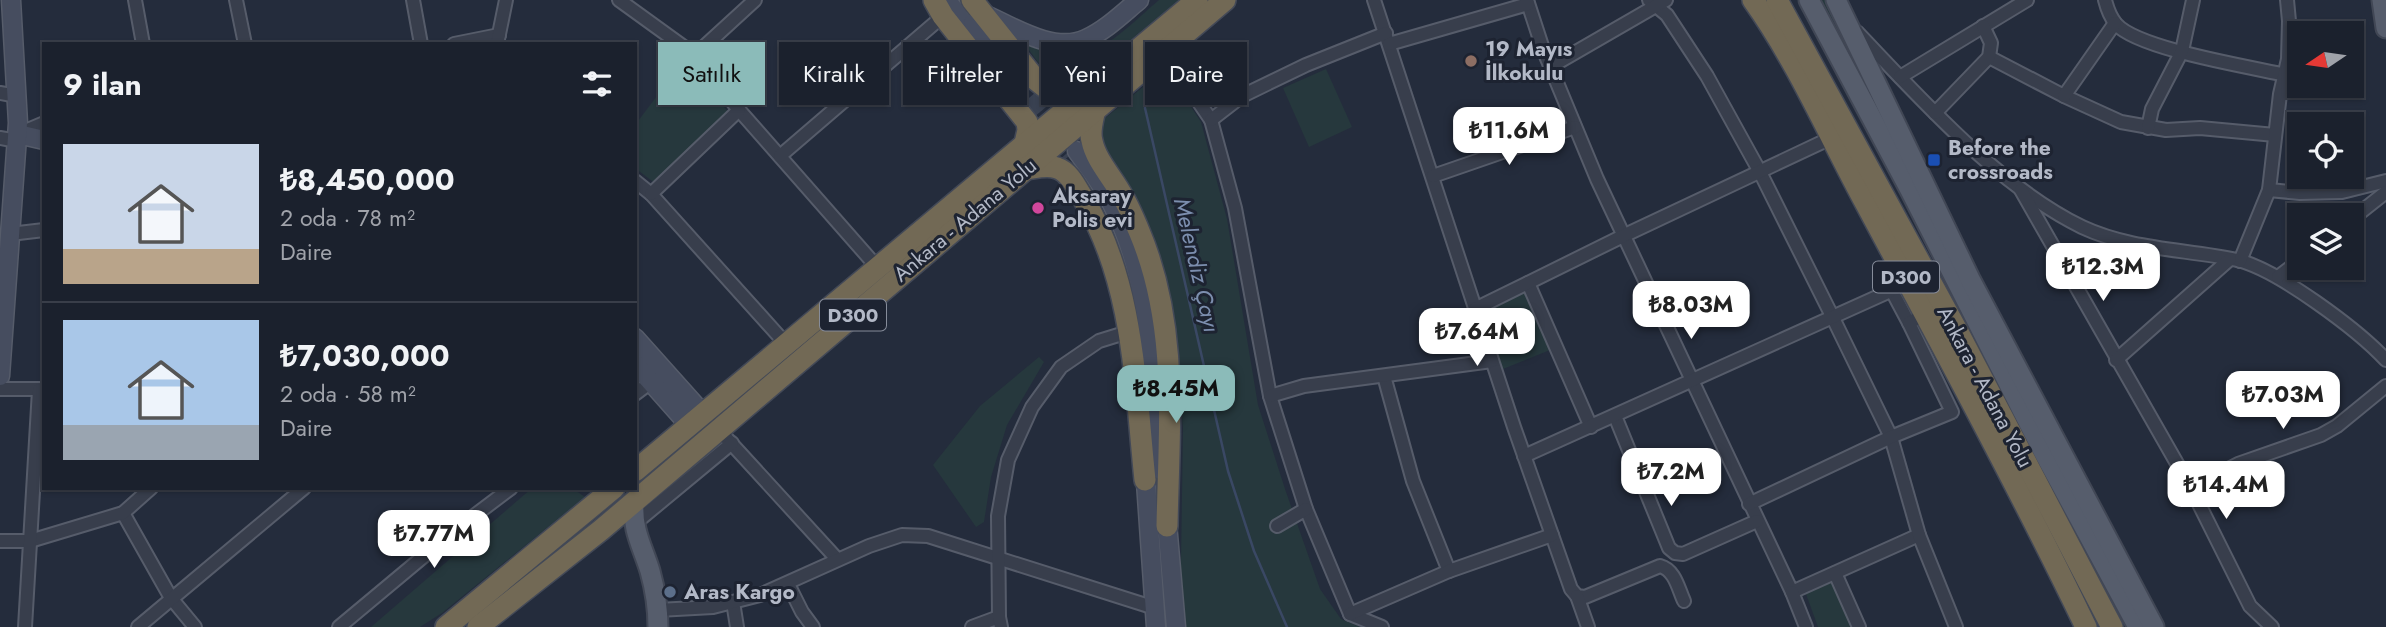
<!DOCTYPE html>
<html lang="tr">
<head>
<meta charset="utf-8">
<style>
	body { margin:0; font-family:Jost,sans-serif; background:#282e39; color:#f1f3f6; height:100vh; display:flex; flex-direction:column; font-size:26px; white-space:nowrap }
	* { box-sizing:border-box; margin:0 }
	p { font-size:23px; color:#a0a3aa }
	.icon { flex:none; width:38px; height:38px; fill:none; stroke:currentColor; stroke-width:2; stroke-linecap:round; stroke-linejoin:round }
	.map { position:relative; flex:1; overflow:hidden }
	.panel { position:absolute; left:42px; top:42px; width:595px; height:448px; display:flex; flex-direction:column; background:#1b212d; border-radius:0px; box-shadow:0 2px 5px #0004,0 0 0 2px #393e49 }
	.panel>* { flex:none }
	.top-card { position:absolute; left:658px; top:42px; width:665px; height:63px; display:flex; gap:14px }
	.needle { width:46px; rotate:257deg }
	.fabs { position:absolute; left:2287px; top:21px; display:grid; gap:14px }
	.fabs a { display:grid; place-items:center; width:77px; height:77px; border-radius:0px; background:#1b212d; box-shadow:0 2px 5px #0004,0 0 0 2px #393e49; font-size:35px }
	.price { position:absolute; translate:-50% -60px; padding:0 16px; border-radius:14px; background:#fff; color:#222; font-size:23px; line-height:46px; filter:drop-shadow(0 2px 4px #0008) }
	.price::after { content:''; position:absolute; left:50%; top:42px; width:21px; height:16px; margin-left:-10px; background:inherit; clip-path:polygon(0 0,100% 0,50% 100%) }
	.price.current { background:#8bbbb9; color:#111 }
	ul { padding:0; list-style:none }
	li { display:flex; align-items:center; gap:21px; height:175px; padding:0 21px }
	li+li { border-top:2px solid #393e49 }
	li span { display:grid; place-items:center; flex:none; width:196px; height:140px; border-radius:0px; color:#555 }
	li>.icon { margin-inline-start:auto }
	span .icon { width:84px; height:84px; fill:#fffc; stroke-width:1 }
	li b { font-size:30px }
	h2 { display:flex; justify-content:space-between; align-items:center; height:84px; padding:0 21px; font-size:30px }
	.tag { padding:0 24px; border-radius:0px; background:#1b212d; box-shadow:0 2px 5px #0004,0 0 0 2px #393e49; font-size:24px; line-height:63px }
	.tag.current { background:#8bbbb9; color:#111 }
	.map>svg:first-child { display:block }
	.green { fill:#26383d }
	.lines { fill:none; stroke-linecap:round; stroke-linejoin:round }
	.stream { stroke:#3a4864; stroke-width:2.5 }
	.secondary-tunnel { stroke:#394151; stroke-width:18; stroke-dasharray:18 9; stroke-linecap:butt }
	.street-casing { stroke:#565c6a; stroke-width:16 }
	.secondary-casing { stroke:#565c6a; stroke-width:21 }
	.primary-casing { stroke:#414755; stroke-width:23 }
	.highway-casing { stroke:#434957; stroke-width:24 }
	.street { stroke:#383e4c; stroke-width:12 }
	.secondary { stroke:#464d5f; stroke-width:18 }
	.primary { stroke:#565d6c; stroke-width:19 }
	.highway { stroke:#726955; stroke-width:21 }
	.education-dot { fill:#8d6e63; stroke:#1d2331; stroke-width:2.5 }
	.transit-dot { fill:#1a4fb4; stroke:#1d2331; stroke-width:2.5 }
	.hotel-dot { fill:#d1479c; stroke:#1d2331; stroke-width:2.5 }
	.service-dot { fill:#5c6f8a; stroke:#1d2331; stroke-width:2.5 }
	.labels { text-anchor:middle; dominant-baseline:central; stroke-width:6; stroke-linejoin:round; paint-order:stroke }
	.shield { fill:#1d2331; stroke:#868c9a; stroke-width:2 }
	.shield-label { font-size:19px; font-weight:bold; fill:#b3b9c7 }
	.poi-label { font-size:21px; font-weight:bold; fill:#b3b9c7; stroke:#1d2331; text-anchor:start }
	.street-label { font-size:21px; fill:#b3b9c7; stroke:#1d2331 }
	.water-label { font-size:23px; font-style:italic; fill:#7c8eae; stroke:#1d2331 }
</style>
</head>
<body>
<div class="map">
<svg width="2386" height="627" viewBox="0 0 2386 627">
	<rect width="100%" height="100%" fill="#242c3c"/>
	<g class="green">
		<path d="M1159 0H1179L1081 81C1053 92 1038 60 1022 41 1037 46 1053 53 1069 55 1101 58 1136 19 1159 0Z"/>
		<polygon points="1817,0 1826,0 1881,108 1874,111"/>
		<polygon points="685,59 729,113 656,184 635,168 635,125"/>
		<polygon points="1166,68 1201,122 1227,219 1258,405 1285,489 1320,589 1341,619 1360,627 1180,627 1183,428 1173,334 1163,277 1147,222 1105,149 1099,133 1104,119"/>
		<polygon points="1326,69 1352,127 1309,147 1283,88"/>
		<polygon points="1526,292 1550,350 1503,369 1483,313"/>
		<polygon points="1039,357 1044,362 1007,425 991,477 984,522 976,527 933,465 980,406"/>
		<polygon points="532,488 572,488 585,497 442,613 420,627 371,627"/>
		<polygon points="1832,582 1852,627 1818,627 1806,594"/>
	</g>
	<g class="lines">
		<polyline class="stream" points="1145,108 1228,471 1254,551 1287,627"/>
		<g class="secondary-tunnel">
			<polyline points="1013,76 1059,130"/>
			<polyline points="1049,133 1069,156"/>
		</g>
		<defs>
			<g id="street">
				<polyline points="135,0 143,44"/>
				<polyline points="236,0 245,44"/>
				<polyline points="413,0 421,44"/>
				<polyline points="619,0 695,55 739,110 877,267"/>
				<path d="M1374 0 1514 427 1571 589 1577 596 1585 597 1660 566C1675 570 1678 588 1684 601"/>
				<polyline points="1527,0 1543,49 1597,179 1792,592 1919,535"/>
				<polyline points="1649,0 1667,15 1707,76 1760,172 1832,316 1891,437 1919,535 1956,627"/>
				<path d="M2105 0C2107 8 2111 18 2116 24 2138 49 2250 67 2286 75"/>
				<path d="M1857 32C1921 99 1998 186 2082 227 2131 250 2185 249 2237 260 2277 269 2358 330 2386 360"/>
				<polyline points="454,44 499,35"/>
				<polyline points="497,44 506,0"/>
				<polyline points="1389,44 1528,4"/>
				<polyline points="1164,51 1211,120 1235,208 1270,396 1306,509 1350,614 1382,627"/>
				<polyline points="695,55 755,0"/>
				<polyline points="1989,57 2064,96 2121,122 2166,130 2200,128 2275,135"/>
				<polyline points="1550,67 1666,0"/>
				<polyline points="1900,77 2027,0"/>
				<polyline points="0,93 17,96"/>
				<polyline points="2064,96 2115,23"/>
				<polyline points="1935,113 1989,57 1991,43 1983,26"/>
				<polyline points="1211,120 1242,96 1306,65 1386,33"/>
				<polyline points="2148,128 2152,109 2182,51 2193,0"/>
				<polyline points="18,134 44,123"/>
				<polyline points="0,138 17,141"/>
				<polyline points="780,156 943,16"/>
				<polyline points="1433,176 1575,127"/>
				<polyline points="635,181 651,194 786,344"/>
				<polyline points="2021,190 2191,488 2250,606 2272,627"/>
				<polyline points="2269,190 2300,193 2342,192 2386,181"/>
				<polyline points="651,194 739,110"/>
				<polyline points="2352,219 2386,192"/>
				<polyline points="10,234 44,230"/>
				<polyline points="2240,261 2269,190 2280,94 2288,59 2289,21 2287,0"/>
				<polyline points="2278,277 2300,260"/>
				<polyline points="1528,283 1591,427"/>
				<polyline points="1892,291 1909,323"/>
				<polyline points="1475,309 1623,236 1831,138"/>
				<polyline points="2116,360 2230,259"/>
				<polyline points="1384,376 1413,481 1449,571"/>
				<polyline points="0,389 44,389"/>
				<polyline points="635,394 651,382"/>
				<polyline points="1270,396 1304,386 1492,361"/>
				<polyline points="1615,416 1669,548 1675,553 1683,554 1757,521"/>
				<polyline points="719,430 837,559"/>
				<polyline points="1524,456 1908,283"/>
				<polyline points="2191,488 2238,464 2321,435 2337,426 2386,386"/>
				<polyline points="1749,504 1891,437 1952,412 1909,323 1925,314"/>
				<polyline points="123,513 171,598 195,627"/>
				<polyline points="633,525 732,443"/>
				<polyline points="1277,526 1306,509"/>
				<polyline points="0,541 30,541 123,513 151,488"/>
				<polyline points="1835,573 1859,627"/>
				<polyline points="788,584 802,612 813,627"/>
				<polyline points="1792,592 1806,627"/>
				<polyline points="1577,596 1588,627"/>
				<polyline points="733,602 737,627"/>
				<polyline points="658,610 713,607 760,595 869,546 902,535 928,536 1155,608"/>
				<polyline points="1350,614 1449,571 1552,535"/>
				<polyline points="25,627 39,390"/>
				<polyline points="138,627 304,488"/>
				<polyline points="339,627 454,531 511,488"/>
				<polyline points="972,627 999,617"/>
				<polyline points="1001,627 999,617 998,516 1008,460 1032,407 1061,367 1099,341 1128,332"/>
			</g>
			<g id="secondary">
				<polyline points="947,0 975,40"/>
				<path d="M984 14C1013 27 1054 54 1086 39 1106 30 1122 14 1139 0"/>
				<polyline points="973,23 1013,76"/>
				<polyline points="18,134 44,140"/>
				<path d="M1077 151C1089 168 1103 185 1112 204 1154 286 1152 381 1161 470"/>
				<polyline points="635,338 703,414"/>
				<polyline points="635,364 690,426"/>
				<polyline points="0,376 18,123 11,0"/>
				<polyline points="1145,468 1156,627"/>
				<polyline points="1166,512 1176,627"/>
			</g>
			<g id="primary">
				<polyline points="1809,0 1910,190 2044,453 2138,627"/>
				<polyline points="1836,0 1971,281 2154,627"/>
				<polyline points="2382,0 2386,28"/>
				<path d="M634 501C632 531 642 545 650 571 655 589 658 608 658 627"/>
			</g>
			<g id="highway">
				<polyline points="934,0 943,16 1027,122 1028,130 1025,143"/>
				<polyline points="972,0 1036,80 1060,99 1081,97"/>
				<path d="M1753 0C1798 63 1829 136 1866 204 1941 344 2017 484 2086 627"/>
				<polyline points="1777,0 1959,334 2112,627"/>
				<path d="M1095 109C1093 120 1089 131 1092 141 1096 161 1114 179 1123 197 1129 207 1134 219 1139 231 1179 325 1169 426 1167 526"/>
				<path d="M1025 169C1035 168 1047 164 1057 168 1070 172 1077 189 1084 200 1134 283 1135 385 1145 480"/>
				<polyline points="635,471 1197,0"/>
				<polyline points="446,627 614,488"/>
				<polyline points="478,627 601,530 1225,0"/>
			</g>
		</defs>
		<use href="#street" class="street-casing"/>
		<use href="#secondary" class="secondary-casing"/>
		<use href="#primary" class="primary-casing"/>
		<use href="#highway" class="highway-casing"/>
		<use href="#street" class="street"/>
		<use href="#secondary" class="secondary"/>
		<use href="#primary" class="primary"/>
		<use href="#highway" class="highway"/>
	</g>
	<circle class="education-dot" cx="1471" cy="61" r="7"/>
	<rect class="transit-dot" x="1927" y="153" width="14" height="14" rx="3.5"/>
	<circle class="hotel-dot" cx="1038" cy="208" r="7"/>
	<circle class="service-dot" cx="670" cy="592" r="7"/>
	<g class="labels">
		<g class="shield">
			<rect x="1873" y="261.5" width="66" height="31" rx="5"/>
			<rect x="820" y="299.5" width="66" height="31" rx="5"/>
		</g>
		<g class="shield-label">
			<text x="1906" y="277">D300</text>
			<text x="853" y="315">D300</text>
		</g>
		<g class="poi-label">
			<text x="1485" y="49">19 Mayıs<tspan x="1485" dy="24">İlkokulu</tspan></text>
			<text x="1948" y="148">Before the<tspan x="1948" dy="24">crossroads</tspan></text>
			<text x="1052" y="196">Aksaray<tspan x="1052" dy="24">Polis evi</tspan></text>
			<text x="684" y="592">Aras Kargo</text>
		</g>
		<g class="street-label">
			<text transform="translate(965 220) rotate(-40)">Ankara - Adana Yolu</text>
			<text transform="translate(1985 387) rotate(62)">Ankara - Adana Yolu</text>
		</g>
		<g class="water-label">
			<text transform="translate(1197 265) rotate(77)">Melendiz Çayı</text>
		</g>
	</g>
</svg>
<div class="fabs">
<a><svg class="needle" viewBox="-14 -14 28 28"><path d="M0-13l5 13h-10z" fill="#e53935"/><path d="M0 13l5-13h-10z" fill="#a0a3aa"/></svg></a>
<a><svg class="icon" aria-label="locate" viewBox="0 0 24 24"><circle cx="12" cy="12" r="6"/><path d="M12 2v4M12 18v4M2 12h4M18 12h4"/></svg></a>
<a><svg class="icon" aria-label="layers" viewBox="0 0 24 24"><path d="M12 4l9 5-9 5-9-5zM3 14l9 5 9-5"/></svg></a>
</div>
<b class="price" style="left:1509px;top:167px">₺11.6M</b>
<b class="price" style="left:2103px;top:303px">₺12.3M</b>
<b class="price" style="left:1691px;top:341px">₺8.03M</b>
<b class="price" style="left:1477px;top:368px">₺7.64M</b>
<b class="price current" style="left:1176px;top:425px">₺8.45M</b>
<b class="price" style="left:2283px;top:431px">₺7.03M</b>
<b class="price" style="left:1671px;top:508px">₺7.2M</b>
<b class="price" style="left:2226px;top:521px">₺14.4M</b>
<b class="price" style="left:434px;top:570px">₺7.77M</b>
<div class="top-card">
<a class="tag current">Satılık</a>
<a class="tag">Kiralık</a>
<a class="tag">Filtreler</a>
<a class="tag">Yeni</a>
<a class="tag">Daire</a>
</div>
<section class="panel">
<h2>9 ilan<svg class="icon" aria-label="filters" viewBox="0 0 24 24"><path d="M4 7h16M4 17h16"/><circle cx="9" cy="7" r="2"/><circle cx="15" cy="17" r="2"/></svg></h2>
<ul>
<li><span style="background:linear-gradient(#c9d6e8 75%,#b9a48a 0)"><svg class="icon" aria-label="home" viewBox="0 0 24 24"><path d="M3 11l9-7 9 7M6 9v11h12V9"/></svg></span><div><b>₺8,450,000</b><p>2 oda · 78 m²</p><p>Daire</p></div></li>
<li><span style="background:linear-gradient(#a9c7e8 75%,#9aa5b1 0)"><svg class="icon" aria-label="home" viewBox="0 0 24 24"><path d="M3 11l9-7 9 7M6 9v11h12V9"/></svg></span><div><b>₺7,030,000</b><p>2 oda · 58 m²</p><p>Daire</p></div></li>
</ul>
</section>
</div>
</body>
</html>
